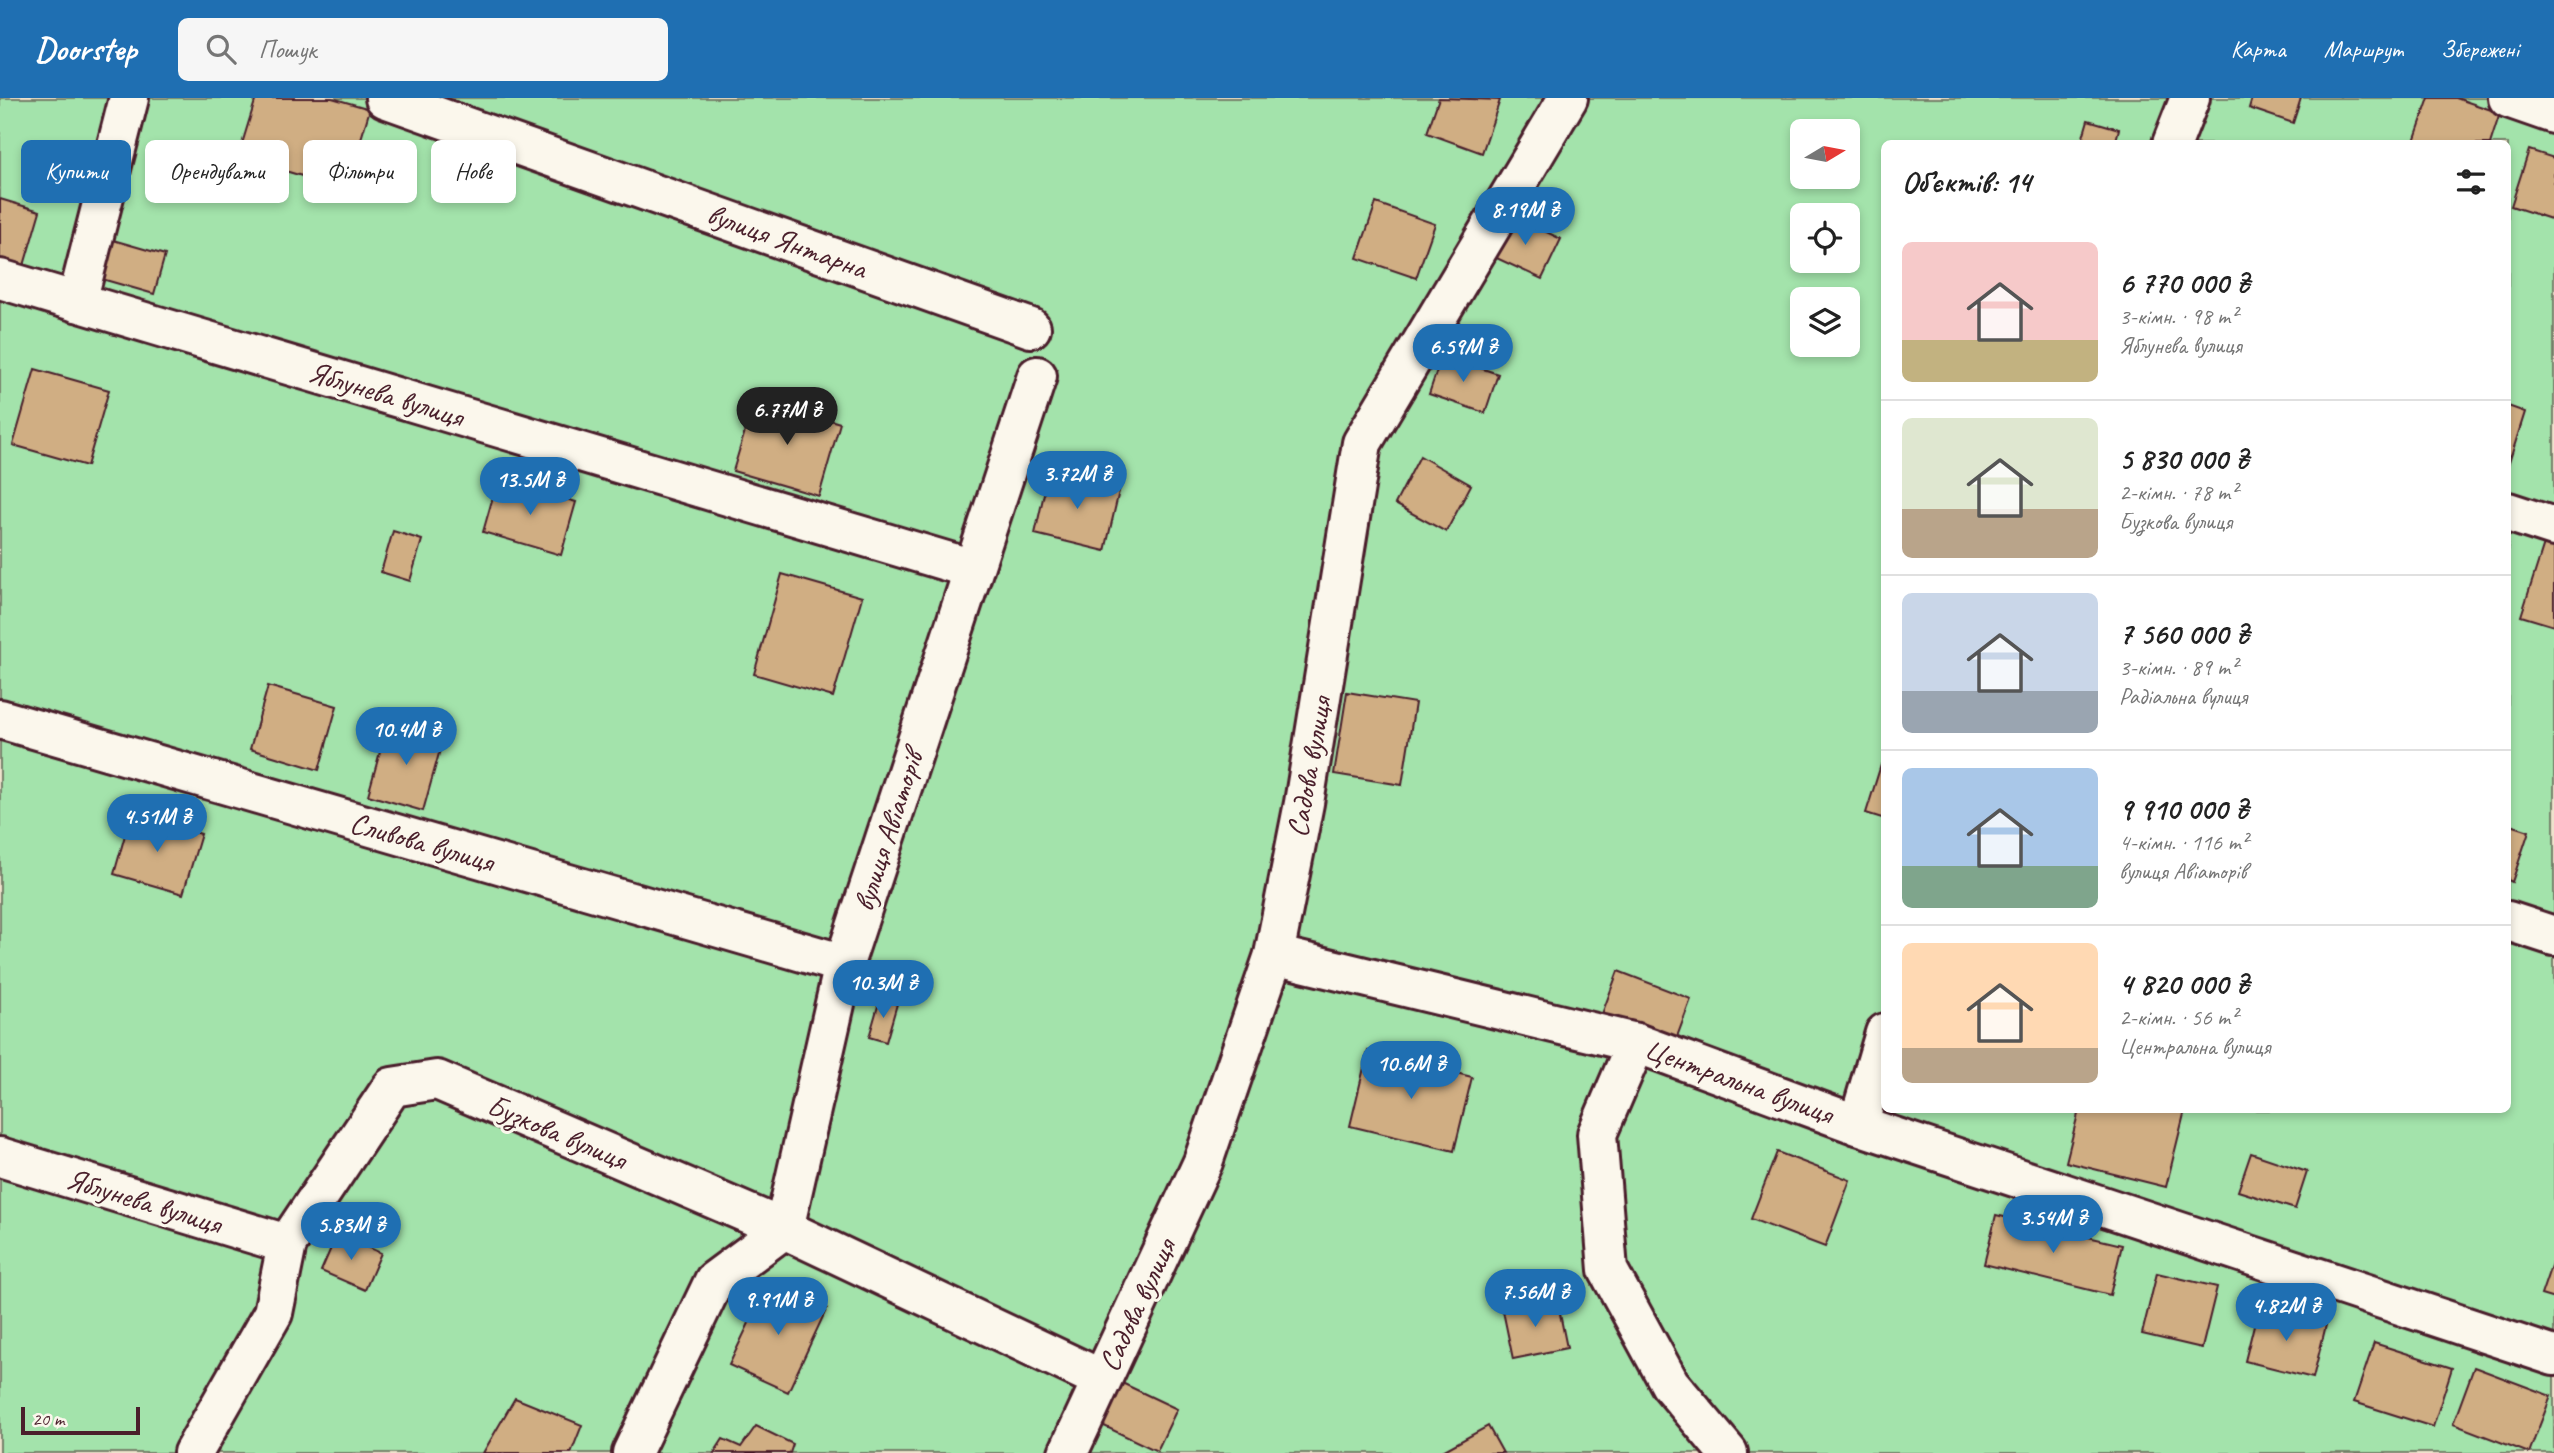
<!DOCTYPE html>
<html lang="uk">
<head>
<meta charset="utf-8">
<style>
	body { margin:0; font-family:Caveat,sans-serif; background:#f6f6f6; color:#222; height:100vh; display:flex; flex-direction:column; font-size:26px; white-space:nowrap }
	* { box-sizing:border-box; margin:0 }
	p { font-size:23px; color:#767676 }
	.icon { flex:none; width:38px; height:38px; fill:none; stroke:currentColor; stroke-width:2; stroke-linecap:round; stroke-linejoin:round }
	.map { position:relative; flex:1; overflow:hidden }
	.sheet { position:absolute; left:1881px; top:42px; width:630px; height:973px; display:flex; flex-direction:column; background:#fff; border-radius:10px; box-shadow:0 4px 10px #0003 }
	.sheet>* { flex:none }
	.banner { position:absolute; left:21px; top:42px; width:665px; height:63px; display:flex; gap:14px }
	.needle { width:46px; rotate:80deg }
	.buttons { position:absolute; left:1790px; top:21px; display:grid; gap:14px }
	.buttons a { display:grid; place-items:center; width:70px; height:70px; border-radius:10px; background:#fff; box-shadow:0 4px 10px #0003; font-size:35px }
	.scale { position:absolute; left:21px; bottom:18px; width:119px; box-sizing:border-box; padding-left:7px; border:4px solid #4a1f2b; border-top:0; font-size:19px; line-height:24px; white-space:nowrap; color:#4a1f2b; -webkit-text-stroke:5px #fbf7ec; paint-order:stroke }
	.price { position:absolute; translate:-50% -60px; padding:0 16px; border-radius:24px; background:#1f6fb2; color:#fff; font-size:23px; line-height:46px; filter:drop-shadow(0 2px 4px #0008) }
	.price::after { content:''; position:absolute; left:50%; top:42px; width:21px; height:16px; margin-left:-10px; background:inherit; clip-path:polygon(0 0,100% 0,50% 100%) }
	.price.current { background:#222; color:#fff }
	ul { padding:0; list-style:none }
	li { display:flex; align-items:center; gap:21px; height:175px; padding:0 21px }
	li+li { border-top:2px solid #e0e0e0 }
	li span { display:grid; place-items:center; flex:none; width:196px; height:140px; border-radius:10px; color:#555 }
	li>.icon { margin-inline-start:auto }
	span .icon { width:84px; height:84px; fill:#fffc; stroke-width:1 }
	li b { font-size:30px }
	h2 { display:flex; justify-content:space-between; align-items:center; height:84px; padding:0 21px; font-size:30px }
	.tag { padding:0 24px; border-radius:10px; background:#fff; box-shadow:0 4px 10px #0003; font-size:24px; line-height:63px }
	.tag.current { background:#1f6fb2; color:#fff }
	header { display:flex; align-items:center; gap:42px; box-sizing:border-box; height:98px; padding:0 35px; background:#1f6fb2; color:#fff }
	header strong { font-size:33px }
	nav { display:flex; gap:38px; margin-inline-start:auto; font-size:24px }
	.search { width:490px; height:63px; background:#f6f6f6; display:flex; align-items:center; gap:18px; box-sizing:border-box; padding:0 24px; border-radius:10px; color:#767676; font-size:26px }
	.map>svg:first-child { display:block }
	.green { fill:#a3e3ab; stroke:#76816b; stroke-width:2; fill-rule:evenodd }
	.building { fill:#d0ae83; stroke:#4a1f2b; stroke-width:2 }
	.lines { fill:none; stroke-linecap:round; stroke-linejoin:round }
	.minor-casing { stroke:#4a1f2b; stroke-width:44 }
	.minor { stroke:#fbf7ec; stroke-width:38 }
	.labels { text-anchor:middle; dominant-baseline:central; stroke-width:6; stroke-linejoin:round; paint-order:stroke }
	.street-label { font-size:30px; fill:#4a1f2b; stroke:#fbf7ec }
</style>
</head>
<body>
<header>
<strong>Doorstep</strong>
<div class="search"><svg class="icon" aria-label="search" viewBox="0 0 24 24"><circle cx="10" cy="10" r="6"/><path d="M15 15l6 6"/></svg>Пошук</div>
<nav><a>Карта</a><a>Маршрут</a><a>Збережені</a></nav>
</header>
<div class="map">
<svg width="2554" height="1355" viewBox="0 0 2554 1355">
	<rect width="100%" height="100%" fill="#eee1cc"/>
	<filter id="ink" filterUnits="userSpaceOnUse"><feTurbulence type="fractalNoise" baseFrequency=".0143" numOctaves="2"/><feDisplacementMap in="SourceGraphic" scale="14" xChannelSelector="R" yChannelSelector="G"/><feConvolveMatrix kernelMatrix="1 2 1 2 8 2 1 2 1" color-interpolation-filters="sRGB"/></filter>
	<g filter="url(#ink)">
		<path class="green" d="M0 0H2554V1355H0ZM1802 33H1848V79H1802ZM1885 46H2508V1012H1885ZM1802 117H1848V163H1802ZM1802 201H1848V247H1802Z"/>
		<g class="building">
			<polygon points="256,0 332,0 370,11 346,91 238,59"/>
			<polygon points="1439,0 1500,2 1482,55 1427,35"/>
			<polygon points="2252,0 2301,0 2293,25 2249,10"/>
			<polygon points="2429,0 2456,0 2500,15 2490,46 2413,46"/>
			<polygon points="2088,22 2119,31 2115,46 2081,46"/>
			<polygon points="2529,52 2554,60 2554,122 2511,108"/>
			<polygon points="0,101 40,113 23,171 0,164"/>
			<polygon points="1376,105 1435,126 1416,180 1357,160"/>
			<polygon points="1509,116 1561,141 1542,181 1490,157"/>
			<polygon points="106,140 165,157 154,196 95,179"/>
			<polygon points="1442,257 1498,276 1485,315 1429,296"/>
			<polygon points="35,271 109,292 87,368 13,347"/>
			<polygon points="755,300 840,325 819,398 733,373"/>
			<polygon points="2508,308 2525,314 2508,368"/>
			<polygon points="1420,358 1471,387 1446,434 1395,406"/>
			<polygon points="1049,373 1120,389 1105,453 1035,436"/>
			<polygon points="498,381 576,404 561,457 483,434"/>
			<polygon points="393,433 422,442 410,483 381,474"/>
			<polygon points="2545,443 2554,446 2554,528 2521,518"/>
			<polygon points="782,476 862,499 833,599 754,576"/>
			<polygon points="268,588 337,608 319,672 250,651"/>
			<polygon points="1347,594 1415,605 1402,687 1334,676"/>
			<polygon points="388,625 443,641 423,713 368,697"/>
			<polygon points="1881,667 1885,668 1885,721 1866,715"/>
			<polygon points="131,716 201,736 183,796 114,776"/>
			<polygon points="2508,726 2529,733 2512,784 2508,782"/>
			<polygon points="1618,873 1691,901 1675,944 1602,916"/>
			<polygon points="880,901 897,906 886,944 869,939"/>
			<polygon points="1368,953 1472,979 1454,1053 1350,1028"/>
			<polygon points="2079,1012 2185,1012 2166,1089 2066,1064"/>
			<polygon points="1777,1054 1850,1082 1825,1149 1751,1121"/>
			<polygon points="2251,1055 2307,1074 2295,1111 2238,1093"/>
			<polygon points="1996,1117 2122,1147 2110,1197 1984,1166"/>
			<polygon points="337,1136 381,1155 365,1192 321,1173"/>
			<polygon points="2554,1159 2554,1201 2541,1197"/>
			<polygon points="2157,1175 2217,1189 2202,1250 2142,1236"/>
			<polygon points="769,1183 827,1210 788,1294 729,1267"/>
			<polygon points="1557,1201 1567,1250 1513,1261 1503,1213"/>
			<polygon points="2258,1211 2326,1227 2313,1280 2245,1263"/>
			<polygon points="2374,1245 2452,1270 2433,1329 2354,1304"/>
			<polygon points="2474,1269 2551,1298 2529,1355 2453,1326"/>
			<polygon points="1122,1285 1177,1311 1157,1353 1102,1327"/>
			<polygon points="515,1300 582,1327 571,1355 483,1355"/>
			<polygon points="756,1328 793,1346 790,1355 714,1355 723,1341 741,1349"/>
			<polygon points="1488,1328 1503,1355 1439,1355"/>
		</g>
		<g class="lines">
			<defs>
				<g id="minor">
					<polyline points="385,0 1031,230"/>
					<polyline points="2508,0 2554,16"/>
					<polyline points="2172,46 2190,0"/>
					<polyline points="0,181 973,471"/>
					<polyline points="77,204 129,0"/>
					<polyline points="2508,414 2554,429"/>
					<polyline points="0,621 844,866"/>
					<polyline points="2508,823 2554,838"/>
					<polyline points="1274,857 1636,945 1858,1027 2554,1258"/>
					<polyline points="1636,945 1597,1036 1608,1172 1670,1286 1728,1355"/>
					<polyline points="1858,1027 1885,935"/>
					<polyline points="0,1059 287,1146"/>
					<polyline points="193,1355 273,1215 287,1146 392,989 437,982 784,1131 1101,1281"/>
					<polyline points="632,1355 714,1183 784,1131 844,866 1037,278"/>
					<polyline points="1068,1355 1203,1064 1274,857 1304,705 1362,345 1568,0"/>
				</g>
			</defs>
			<use href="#minor" class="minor-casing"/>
			<use href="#minor" class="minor"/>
		</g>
	</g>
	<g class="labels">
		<g class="street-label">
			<text transform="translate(787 143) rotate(20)">вулиця Янтарна</text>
			<text transform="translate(386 296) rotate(17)">Яблунева вулиця</text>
			<text transform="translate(1309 669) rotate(-80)">Садова вулиця</text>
			<text transform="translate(888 733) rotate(-72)">вулиця Авіаторів</text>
			<text transform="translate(422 744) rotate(16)">Сливова вулиця</text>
			<text transform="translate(1739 983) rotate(20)">Центральна вулиця</text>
			<text transform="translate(557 1034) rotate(23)">Бузкова вулиця</text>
			<text transform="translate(144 1103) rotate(17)">Яблунева вулиця</text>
			<text transform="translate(1137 1207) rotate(-65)">Садова вулиця</text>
		</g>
	</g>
</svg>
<div class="buttons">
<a><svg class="needle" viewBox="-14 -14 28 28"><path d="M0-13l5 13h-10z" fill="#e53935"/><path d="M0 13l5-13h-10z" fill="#767676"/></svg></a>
<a><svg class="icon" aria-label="locate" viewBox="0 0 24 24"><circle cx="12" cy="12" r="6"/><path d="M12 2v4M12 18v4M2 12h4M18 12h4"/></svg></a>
<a><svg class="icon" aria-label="layers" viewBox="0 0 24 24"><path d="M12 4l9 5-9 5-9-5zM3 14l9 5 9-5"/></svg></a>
</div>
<div class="scale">20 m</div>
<b class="price" style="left:1525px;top:149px">8.19M ₴</b>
<b class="price" style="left:1463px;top:286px">6.59M ₴</b>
<b class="price current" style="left:787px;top:349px">6.77M ₴</b>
<b class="price" style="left:1077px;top:413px">3.72M ₴</b>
<b class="price" style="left:530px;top:419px">13.5M ₴</b>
<b class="price" style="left:406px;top:669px">10.4M ₴</b>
<b class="price" style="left:157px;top:756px">4.51M ₴</b>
<b class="price" style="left:883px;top:922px">10.3M ₴</b>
<b class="price" style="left:1411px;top:1003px">10.6M ₴</b>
<b class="price" style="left:2053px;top:1157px">3.54M ₴</b>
<b class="price" style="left:351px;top:1164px">5.83M ₴</b>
<b class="price" style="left:1535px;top:1231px">7.56M ₴</b>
<b class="price" style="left:778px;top:1239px">9.91M ₴</b>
<b class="price" style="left:2286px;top:1245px">4.82M ₴</b>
<div class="banner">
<a class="tag current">Купити</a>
<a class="tag">Орендувати</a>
<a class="tag">Фільтри</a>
<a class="tag">Нове</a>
</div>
<section class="sheet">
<h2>Об’єктів: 14<svg class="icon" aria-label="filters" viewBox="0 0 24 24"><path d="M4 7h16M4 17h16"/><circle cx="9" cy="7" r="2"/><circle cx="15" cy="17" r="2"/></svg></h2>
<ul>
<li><span style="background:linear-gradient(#f6c9c9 70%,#c2b280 0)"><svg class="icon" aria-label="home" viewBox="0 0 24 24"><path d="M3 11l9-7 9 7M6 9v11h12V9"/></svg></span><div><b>6 770 000 ₴</b><p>3-кімн. · 98 m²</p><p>Яблунева вулиця</p></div></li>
<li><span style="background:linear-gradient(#dfe7d0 65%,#b9a48a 0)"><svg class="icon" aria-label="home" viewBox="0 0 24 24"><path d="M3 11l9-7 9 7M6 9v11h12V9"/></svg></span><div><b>5 830 000 ₴</b><p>2-кімн. · 78 m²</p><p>Бузкова вулиця</p></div></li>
<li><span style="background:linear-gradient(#c9d6e8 70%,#9aa5b1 0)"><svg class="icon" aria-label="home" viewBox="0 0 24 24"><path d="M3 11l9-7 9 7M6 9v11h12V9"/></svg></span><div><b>7 560 000 ₴</b><p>3-кімн. · 89 m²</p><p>Радіальна вулиця</p></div></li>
<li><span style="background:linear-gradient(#a9c7e8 70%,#7fa58c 0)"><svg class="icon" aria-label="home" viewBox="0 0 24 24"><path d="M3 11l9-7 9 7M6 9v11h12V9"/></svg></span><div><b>9 910 000 ₴</b><p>4-кімн. · 116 m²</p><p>вулиця Авіаторів</p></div></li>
<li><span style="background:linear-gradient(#ffd9b3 75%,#b9a48a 0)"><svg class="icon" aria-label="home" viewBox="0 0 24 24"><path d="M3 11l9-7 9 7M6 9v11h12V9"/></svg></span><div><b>4 820 000 ₴</b><p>2-кімн. · 56 m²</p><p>Центральна вулиця</p></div></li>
</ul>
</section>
</div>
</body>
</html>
